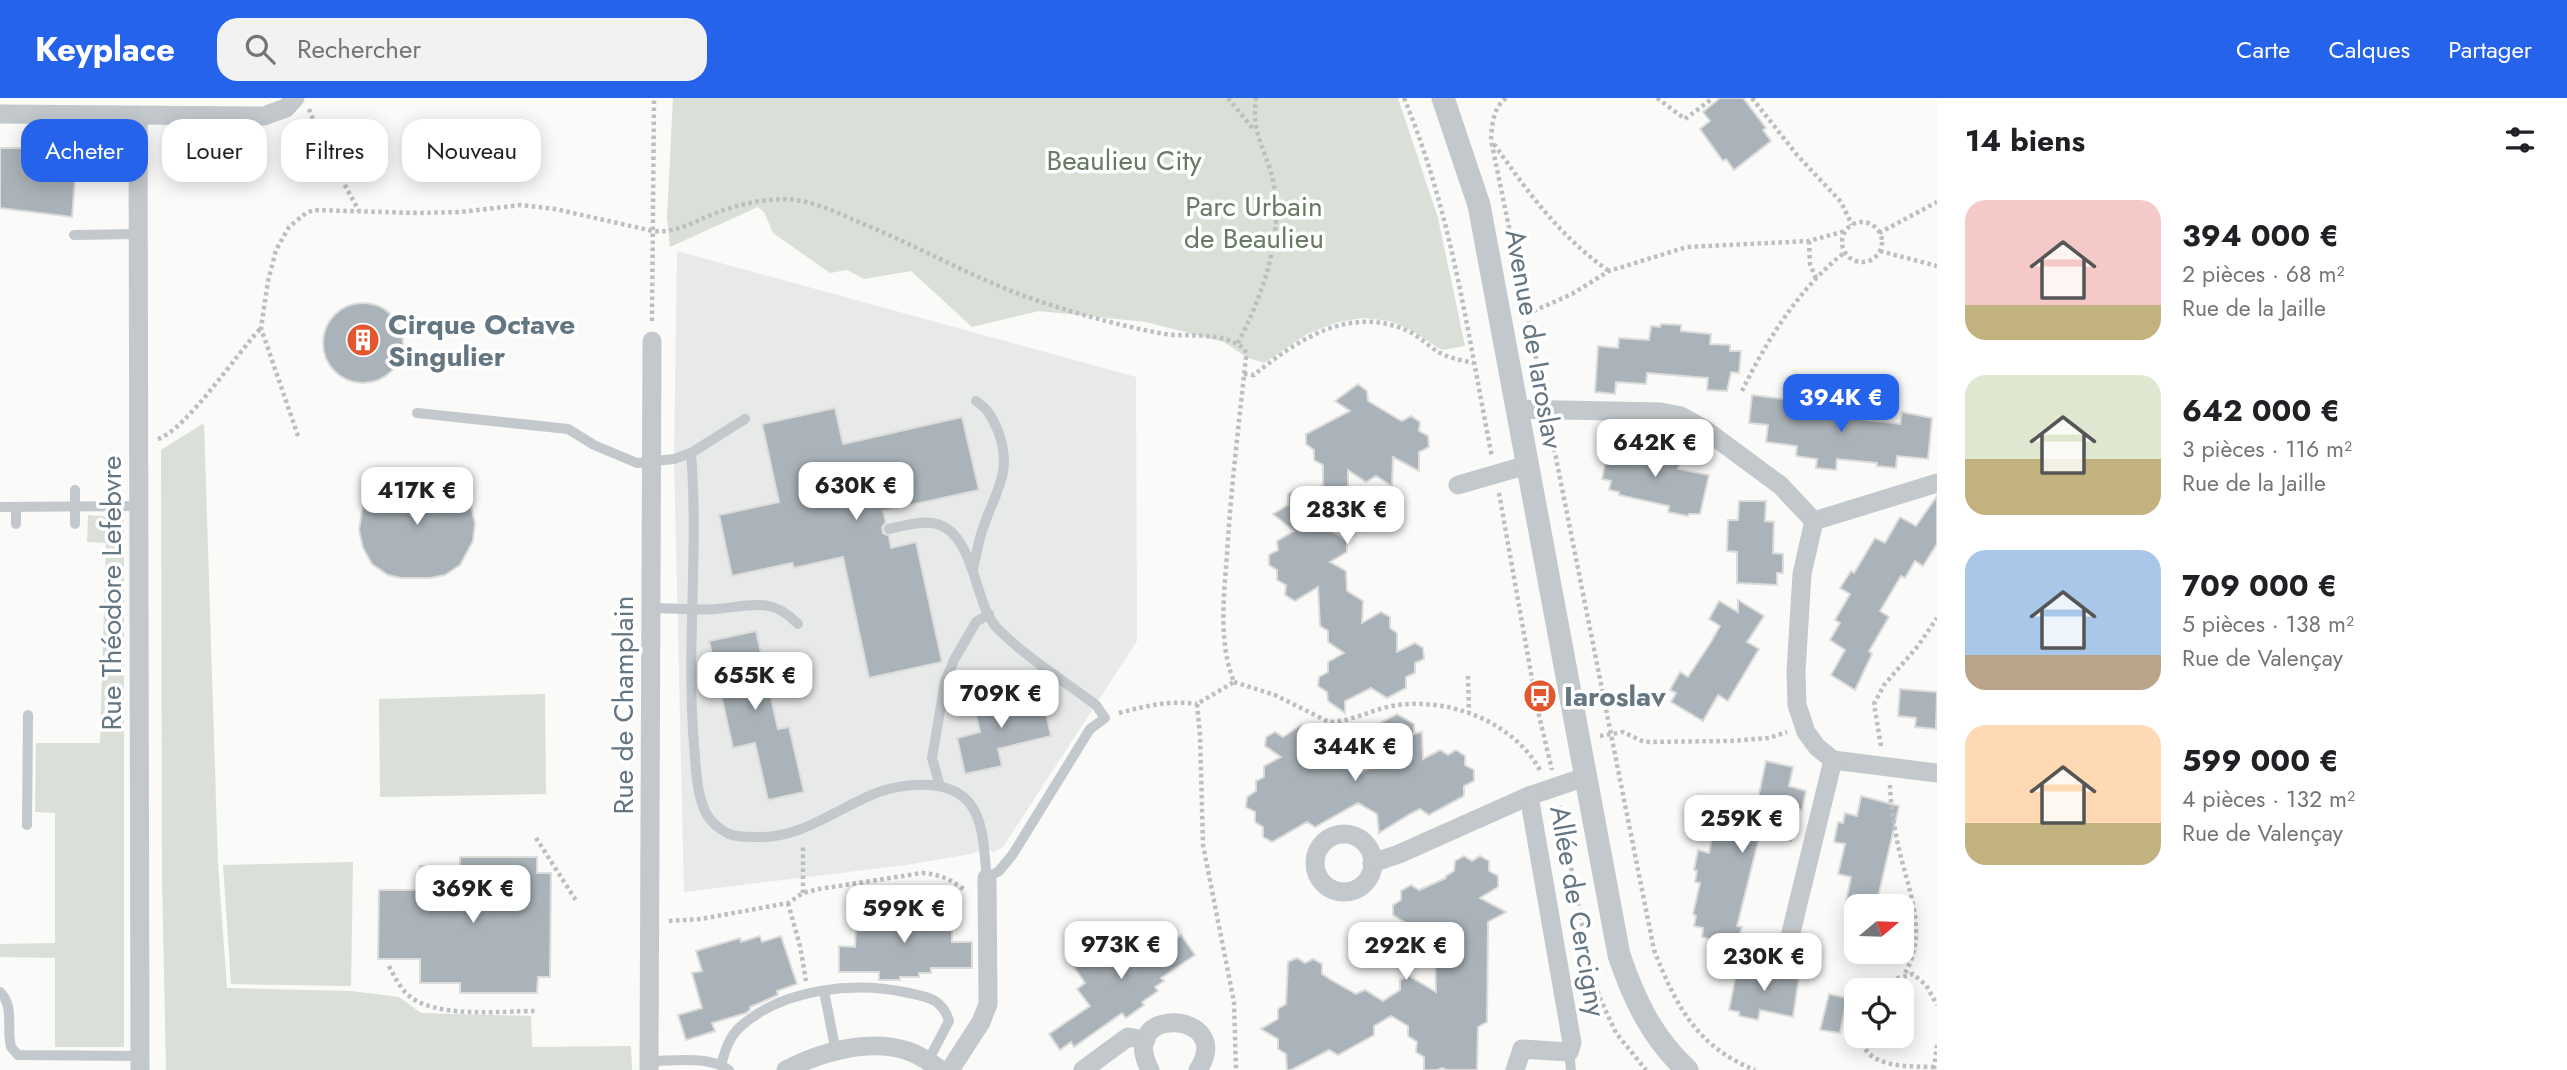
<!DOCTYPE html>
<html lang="fr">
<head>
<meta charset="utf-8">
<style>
	body { margin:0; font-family:Jost,sans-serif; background:#f2f2f2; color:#202124; height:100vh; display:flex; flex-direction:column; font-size:26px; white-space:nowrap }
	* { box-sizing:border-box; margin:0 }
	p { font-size:23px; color:#757577 }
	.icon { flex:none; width:38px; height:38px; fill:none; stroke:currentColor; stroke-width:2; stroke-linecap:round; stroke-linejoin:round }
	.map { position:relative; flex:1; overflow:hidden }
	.drawer { display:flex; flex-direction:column; background:#fff; width:630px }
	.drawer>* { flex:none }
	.top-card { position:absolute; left:21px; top:21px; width:665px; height:63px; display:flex; gap:14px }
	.needle { width:46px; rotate:71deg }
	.tools { position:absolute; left:1844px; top:796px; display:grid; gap:14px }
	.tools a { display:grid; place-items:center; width:70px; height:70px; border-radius:14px; background:#fff; box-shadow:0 4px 18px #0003; font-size:35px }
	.price { position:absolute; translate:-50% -60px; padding:0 16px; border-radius:14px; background:#fff; color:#222; font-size:23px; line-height:46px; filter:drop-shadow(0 2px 4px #0008) }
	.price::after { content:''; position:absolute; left:50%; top:42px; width:21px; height:16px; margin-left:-10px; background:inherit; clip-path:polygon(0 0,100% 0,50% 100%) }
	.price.current { background:#2563eb; color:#fff }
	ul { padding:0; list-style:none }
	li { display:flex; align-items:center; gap:21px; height:175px; padding:0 28px }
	li span { display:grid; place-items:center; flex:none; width:196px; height:140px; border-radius:21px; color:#555 }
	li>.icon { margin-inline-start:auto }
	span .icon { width:84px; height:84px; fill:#fffc; stroke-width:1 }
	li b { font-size:30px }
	h2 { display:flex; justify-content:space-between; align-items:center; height:84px; padding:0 28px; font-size:30px }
	.chip { padding:0 24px; border-radius:21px; background:#fff; box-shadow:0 4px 18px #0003; font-size:24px; line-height:63px }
	.chip.current { background:#2563eb; color:#fff }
	header { display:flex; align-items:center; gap:42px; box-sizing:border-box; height:98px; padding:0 35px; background:#2563eb; color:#fff }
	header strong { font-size:33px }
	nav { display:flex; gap:38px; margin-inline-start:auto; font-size:24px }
	.search { width:490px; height:63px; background:#f2f2f2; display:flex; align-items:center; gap:18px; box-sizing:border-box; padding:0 24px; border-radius:21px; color:#757577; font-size:26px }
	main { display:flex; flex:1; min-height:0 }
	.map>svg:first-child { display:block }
	.built { fill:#e8e9e9 }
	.green { fill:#dadfd7 }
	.building { fill:#aab3b9; stroke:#dcdcda; stroke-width:2 }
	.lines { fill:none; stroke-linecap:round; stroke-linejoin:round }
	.path { stroke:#bbbfc2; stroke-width:4.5; stroke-dasharray:3.5 3.5; stroke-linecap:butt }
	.service { stroke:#c3c8cc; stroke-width:10 }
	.minor { stroke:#c3c8cc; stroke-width:19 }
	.tertiary { stroke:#c3c8cc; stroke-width:23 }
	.labels { text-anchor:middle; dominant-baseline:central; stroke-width:7; stroke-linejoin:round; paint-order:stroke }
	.park-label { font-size:28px; fill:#687a64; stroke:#fff }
	.poi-label { font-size:28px; font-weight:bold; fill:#657683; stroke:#fff; text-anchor:start }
	.street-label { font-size:28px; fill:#657683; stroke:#fff }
</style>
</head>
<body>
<header>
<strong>Keyplace</strong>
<div class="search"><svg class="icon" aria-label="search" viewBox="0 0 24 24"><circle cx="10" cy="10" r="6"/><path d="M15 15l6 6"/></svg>Rechercher</div>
<nav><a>Carte</a><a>Calques</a><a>Partager</a></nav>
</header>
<main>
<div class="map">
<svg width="1937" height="972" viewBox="0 0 1937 972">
	<rect width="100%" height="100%" fill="#fafaf8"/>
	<polygon class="built" points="677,153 1136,279 1137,543 1003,749 994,754 983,751 971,756 906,767 684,794 674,361"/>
	<g class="green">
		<polygon points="673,0 1398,0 1438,120 1465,248 1442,252 1409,231 1390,223 1363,220 1338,224 1307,236 1264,265 1246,259 1224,244 1146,224 1039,213 972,229 911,173 864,181 847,172 830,175 773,135 764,114 758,109 670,149 667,119"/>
		<polygon points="204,325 218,766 227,890 351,893 399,899 421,915 531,918 532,949 631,948 632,972 166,972 162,778 161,352"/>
		<polygon points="88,417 124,420 124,949 55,949 55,860 0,859 0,846 55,845 55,715 35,714 36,645 100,645 106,445 87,444"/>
		<polygon points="545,596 546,696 380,699 379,601"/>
		<polygon points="353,764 351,888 231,886 223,767"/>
	</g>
	<g class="building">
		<polygon points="1720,0 1743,0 1766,30 1763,32 1771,43 1734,72 1726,61 1723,63 1700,31 1710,23 1703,14"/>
		<polygon points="0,50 91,50 86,82 75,82 72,119 0,110"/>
		<circle cx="363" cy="245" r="40"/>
		<polygon points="1661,226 1681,227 1681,233 1711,236 1710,246 1730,247 1730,253 1741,253 1739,275 1731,274 1727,293 1707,292 1708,280 1647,275 1646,286 1616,284 1615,296 1595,294 1598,248 1618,250 1619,240 1649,242 1651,228 1660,229"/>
		<polygon points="1358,286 1367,293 1368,303 1393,318 1402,323 1411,318 1420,324 1419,333 1428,338 1429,349 1419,354 1419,373 1393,359 1392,388 1376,378 1366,384 1348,372 1348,393 1332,402 1354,419 1331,432 1347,443 1347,454 1330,464 1346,473 1347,493 1363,503 1362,525 1381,514 1390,519 1390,530 1397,535 1397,554 1415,545 1423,550 1424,561 1415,565 1415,575 1406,579 1406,590 1387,600 1371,590 1345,603 1345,615 1328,603 1327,594 1318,588 1319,579 1328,574 1328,564 1344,555 1328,544 1328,533 1320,528 1318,489 1295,503 1285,497 1286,487 1277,482 1277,472 1269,467 1269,457 1278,452 1277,443 1294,433 1273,416 1288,407 1288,396 1296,391 1305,396 1323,387 1323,367 1314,362 1314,352 1306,346 1306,336 1350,313 1335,303"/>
		<polygon points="1752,297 1801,303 1800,312 1860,318 1860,321 1900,326 1902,314 1932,320 1928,361 1897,358 1896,370 1877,368 1877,365 1837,361 1836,372 1816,370 1817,361 1796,358 1797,348 1766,344 1768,327 1749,325"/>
		<polygon points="835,310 843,346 962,319 979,392 883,413 886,424 882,429 883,435 889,438 891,450 916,444 942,564 869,580 843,459 794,470 792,465 732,478 719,417 779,404 762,326"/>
		<polygon points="1609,346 1681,359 1678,371 1709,377 1700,416 1689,416 1688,418 1668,414 1669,408 1619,397 1619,394 1609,392 1611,383 1602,381"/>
		<polygon points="404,377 431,378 446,382 461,393 471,408 475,425 473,443 460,467 445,477 430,480 401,480 388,477 372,466 363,450 359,432 363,406 381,386"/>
		<polygon points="1937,398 1937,446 1923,468 1915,463 1905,480 1901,478 1880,513 1889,519 1869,553 1872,556 1855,592 1831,577 1845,552 1830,542 1840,525 1835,522 1850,496 1840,490 1851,473 1854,475 1875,440 1885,445 1900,419 1916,428"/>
		<polygon points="1739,403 1766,403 1765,423 1774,424 1773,455 1783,456 1783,475 1777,475 1777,487 1737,485 1737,454 1727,453 1728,422 1738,422"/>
		<polygon points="1738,502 1764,518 1747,544 1759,551 1728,603 1718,597 1703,623 1671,604 1676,595 1670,592 1680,574 1688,579 1711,544 1720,528 1709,521 1719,503 1738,514"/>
		<polygon points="756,533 778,631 789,629 804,694 768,702 755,645 733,650 709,543"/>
		<polygon points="1900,591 1937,594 1936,631 1915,629 1916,620 1898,618"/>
		<polygon points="1004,592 1008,609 1043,602 1051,638 998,651 1002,668 965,676 957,640 980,634 972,599"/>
		<polygon points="1397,616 1414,626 1414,636 1422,634 1423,661 1440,652 1448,657 1456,652 1465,658 1465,667 1474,672 1474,683 1464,688 1464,698 1429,717 1420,711 1410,716 1379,735 1377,716 1358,705 1315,729 1307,724 1272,744 1263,739 1263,729 1255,724 1255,714 1246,709 1247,699 1256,693 1256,683 1264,679 1264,668 1281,659 1265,648 1266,639 1275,634 1283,639 1301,627 1299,648 1335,669 1343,664 1359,676 1379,665 1378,656 1397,646 1379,636 1380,625"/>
		<polygon points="1766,663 1793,669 1789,688 1806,693 1802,712 1798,711 1791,743 1760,736 1737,828 1742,829 1736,848 1702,839 1703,830 1694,828 1696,818 1693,816 1700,785 1695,784 1697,773 1694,772 1698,752 1709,755 1713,736 1718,737 1720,726 1746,732 1755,701 1758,701"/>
		<polygon points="1861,698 1899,708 1876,808 1845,808 1851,779 1838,776 1845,746 1834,744 1838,724 1843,725 1845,715 1857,718"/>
		<polygon points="1464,758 1472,763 1480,758 1489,763 1489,773 1498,778 1498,789 1480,800 1506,814 1488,824 1487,924 1478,929 1477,972 1447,972 1442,970 1437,972 1424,972 1424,959 1416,954 1417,944 1408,938 1408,928 1391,918 1374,928 1374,937 1338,957 1329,952 1291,972 1287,972 1286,956 1278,951 1278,941 1261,931 1278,921 1278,911 1286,906 1288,864 1297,860 1305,865 1313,861 1322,866 1322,876 1331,882 1356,896 1365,892 1383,903 1400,892 1400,882 1409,878 1436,894 1435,852 1427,848 1427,838 1393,817 1393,807 1401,802 1401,793 1411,787 1419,792 1446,780 1446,778 1454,773 1455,763"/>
		<polygon points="460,759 537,759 537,775 551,775 550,879 538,879 537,895 460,895 460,885 420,885 420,861 378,861 379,792 420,792 420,768 460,769"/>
		<polygon points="866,808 911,809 911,813 931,813 931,819 952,819 952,844 972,844 972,870 931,870 931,875 919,875 919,879 900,879 900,882 879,882 879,874 839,874 839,848 855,849 856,829 866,829"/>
		<polygon points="1149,827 1165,849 1181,837 1195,857 1161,880 1164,883 1155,889 1158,893 1142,904 1144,907 1126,920 1122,915 1074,949 1071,944 1060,952 1049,936 1090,908 1077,891 1085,885 1074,869 1111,844 1113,846 1130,834 1133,839"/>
		<polygon points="760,838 762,844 781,838 797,886 777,893 778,897 750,909 750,912 746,915 712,925 715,933 686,942 678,917 702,910 692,875 702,873 696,853 740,840 741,844"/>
		<polygon points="1770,868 1789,872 1789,877 1799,879 1793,919 1760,912 1758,922 1739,918 1739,914 1729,912 1737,871 1768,878"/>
		<polygon points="1829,896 1847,900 1840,935 1820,932"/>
	</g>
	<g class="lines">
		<g class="path">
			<polyline points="1228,0 1254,32"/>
			<path d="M1404 0C1452 115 1468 238 1492 359"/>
			<path d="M1506 0C1493 10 1492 27 1491 42L1543 294"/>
			<polyline points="1657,0 1685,21 1713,0"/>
			<polyline points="1752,0 1797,57 1841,104 1852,127"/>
			<polyline points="309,11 323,47 359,113"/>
			<path d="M1494 46C1527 93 1561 140 1609 173"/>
			<circle cx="1862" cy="144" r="20"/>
			<polyline points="1879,135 1937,104"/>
			<polyline points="1809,143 1810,166 1816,180"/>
			<polyline points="1880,153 1937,168"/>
			<polyline points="1527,216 1572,196 1609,173 1687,149 1809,143 1845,133"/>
			<polyline points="652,223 654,0"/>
			<path d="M1238 245C1263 196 1286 134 1272 78 1264 49 1251 33 1256 0"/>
			<path d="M1244 276 1254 277C1298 241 1349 208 1406 232 1418 237 1427 247 1437 253 1447 260 1462 262 1473 265"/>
			<path d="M1742 293C1767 242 1799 190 1844 155"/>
			<path d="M1550 330 1654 852C1676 908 1697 949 1755 972"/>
			<path d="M298 338 261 230 268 183 276 152 289 129 306 115 314 112 418 115 461 114 521 107 555 111 653 133C677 135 691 125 713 116 739 106 768 99 796 102 818 105 840 116 861 125 925 151 985 187 1051 207 1085 218 1123 228 1159 235 1190 241 1218 231 1245 251L1246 259C1239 324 1231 390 1227 456 1224 499 1218 543 1234 584L1197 606 1200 637 1203 747 1234 904 1236 972"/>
			<path d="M158 341C187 331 237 255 261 230"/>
			<polyline points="1499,395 1537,609 1552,672"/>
			<polyline points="1468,578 1469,614"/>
			<path d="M1234 584 1275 597 1329 624C1350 624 1371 612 1392 608 1447 598 1514 623 1541 674"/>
			<path d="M1119 615C1146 608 1168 602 1197 606"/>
			<polyline points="1600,638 1623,634 1644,644 1730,643 1769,640 1787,634"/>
			<polyline points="1881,648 1874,606 1884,587 1918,548 1937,520"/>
			<path d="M1890 687C1891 714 1896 742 1903 767 1913 805 1926 840 1904 877"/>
			<polyline points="1559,708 1589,861 1599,898 1616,935 1646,972"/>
			<polyline points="536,740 577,804"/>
			<polyline points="803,795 803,746"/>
			<polyline points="788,805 800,848 806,883"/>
			<path d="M669 823 701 821 788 805 803 795 819 791 922 775C940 776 952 782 966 793"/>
			<path d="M389 868C394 878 399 888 407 896 433 921 501 913 536 913"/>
			<polyline points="1879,892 1898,880 1913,876 1926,887 1937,907"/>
			<path d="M1861 938C1864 971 1909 968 1934 969"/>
			<polyline points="1934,971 1937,947"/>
		</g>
		<g class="service">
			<polyline points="74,137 138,136"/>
			<polyline points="417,315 568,331 594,347 637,365 674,361 691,355 745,321"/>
			<path d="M691 355C699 452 686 550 694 647 696 669 696 695 706 715 710 723 720 732 729 736 737 739 747 739 755 739 803 741 836 710 879 694 896 688 912 686 931 687 949 689 965 695 974 712 985 732 984 758 987 780L999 773 1013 756 1090 631 1105 620 1096 607C1064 583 1027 560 998 531 973 507 976 431 932 425 918 423 903 428 889 431"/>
			<polyline points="0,409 138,408"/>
			<polyline points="16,426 16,409"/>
			<polyline points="75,426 75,392"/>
			<path d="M973 471C976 459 978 445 982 433 994 395 1014 375 998 333 992 319 989 312 976 303"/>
			<path d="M651 510C673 510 696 513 717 511 751 508 771 498 798 526"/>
			<polyline points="940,688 932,660 945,584 954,562 976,524 989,516"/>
			<polyline points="27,727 28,617"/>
			<polyline points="824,893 836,954"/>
			<path d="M0 894C15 909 6 930 11 949L18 957 140 958"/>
			<polyline points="1569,954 1571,972"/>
			<path d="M649 963C674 963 708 957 729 972"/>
			<path d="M721 967C725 953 729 939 740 929 783 890 855 883 909 895 929 899 943 902 949 923L928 963"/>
		</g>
		<g class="minor">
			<polyline points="0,16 264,18 286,10 295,0"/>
			<polyline points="138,17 140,972"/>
			<polyline points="1517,311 1661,314 1681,318 1704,331 1780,387 1814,423 1937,385"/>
			<polyline points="1458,387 1527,367"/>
			<polyline points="1814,423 1802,476 1796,574 1797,607 1806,634 1817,649 1833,662 1937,675"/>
			<circle cx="1344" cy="765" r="29"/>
			<polyline points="1372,765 1399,756 1529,698 1585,679"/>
			<polyline points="1786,855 1833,662"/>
			<polyline points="649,972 652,243"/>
			<path d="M786 972C820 954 870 940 908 953 920 957 930 964 941 972"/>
			<polyline points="950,972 981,924 988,906 987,780"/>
			<polyline points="1083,972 1128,939 1146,942"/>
			<path d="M1150 972C1115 904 1237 914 1198 972"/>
			<polyline points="1515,972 1522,951 1569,954 1572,945 1529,698"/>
		</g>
		<path class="tertiary" d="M1443 0 1479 107 1619 857C1634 901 1652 940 1687 972"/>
	</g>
	<defs>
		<symbol id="building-disc" viewBox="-11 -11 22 22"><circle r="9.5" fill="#e4572e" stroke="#fff"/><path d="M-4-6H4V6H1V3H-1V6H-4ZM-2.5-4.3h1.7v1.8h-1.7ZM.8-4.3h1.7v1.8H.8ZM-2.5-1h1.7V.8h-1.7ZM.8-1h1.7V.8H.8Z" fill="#fff"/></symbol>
		<symbol id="bus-disc" viewBox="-11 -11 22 22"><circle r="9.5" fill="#e4572e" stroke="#fff"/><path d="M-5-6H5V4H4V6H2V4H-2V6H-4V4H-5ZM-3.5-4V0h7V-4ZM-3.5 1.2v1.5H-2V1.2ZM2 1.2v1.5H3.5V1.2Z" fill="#fff"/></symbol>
	</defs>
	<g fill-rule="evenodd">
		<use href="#building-disc" x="344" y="223" width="38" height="38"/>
		<use href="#bus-disc" x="1521" y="579" width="38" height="38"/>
	</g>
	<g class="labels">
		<g class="park-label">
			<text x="1124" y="62">Beaulieu City</text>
			<text x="1254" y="108">Parc Urbain<tspan x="1254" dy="32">de Beaulieu</tspan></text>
		</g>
		<g class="poi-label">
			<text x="388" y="226">Cirque Octave<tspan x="388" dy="32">Singulier</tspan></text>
			<text x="1564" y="598">Iaroslav</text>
		</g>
		<g class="street-label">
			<text transform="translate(1534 241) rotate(80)">Avenue de Iaroslav</text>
			<text transform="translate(111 495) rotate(-90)">Rue Théodore Lefebvre</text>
			<text transform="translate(623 607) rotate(-90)">Rue de Champlain</text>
			<text transform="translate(1578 813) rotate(80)">Allée de Cercigny</text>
		</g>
	</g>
</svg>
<div class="tools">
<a><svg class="needle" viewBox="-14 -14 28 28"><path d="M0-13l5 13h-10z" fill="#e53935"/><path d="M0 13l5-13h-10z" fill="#757577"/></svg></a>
<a><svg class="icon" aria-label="locate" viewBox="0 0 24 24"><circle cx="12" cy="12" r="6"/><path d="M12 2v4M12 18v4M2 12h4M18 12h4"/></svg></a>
</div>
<b class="price current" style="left:1841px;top:336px">394K €</b>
<b class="price" style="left:1655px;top:381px">642K €</b>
<b class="price" style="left:856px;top:424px">630K €</b>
<b class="price" style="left:417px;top:429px">417K €</b>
<b class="price" style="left:1347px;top:448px">283K €</b>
<b class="price" style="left:755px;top:614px">655K €</b>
<b class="price" style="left:1001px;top:632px">709K €</b>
<b class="price" style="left:1355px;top:685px">344K €</b>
<b class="price" style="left:1742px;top:757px">259K €</b>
<b class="price" style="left:473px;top:827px">369K €</b>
<b class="price" style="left:904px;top:847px">599K €</b>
<b class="price" style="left:1121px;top:883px">973K €</b>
<b class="price" style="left:1406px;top:884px">292K €</b>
<b class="price" style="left:1764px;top:895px">230K €</b>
<div class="top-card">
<a class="chip current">Acheter</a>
<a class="chip">Louer</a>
<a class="chip">Filtres</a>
<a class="chip">Nouveau</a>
</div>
</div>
<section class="drawer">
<h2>14 biens<svg class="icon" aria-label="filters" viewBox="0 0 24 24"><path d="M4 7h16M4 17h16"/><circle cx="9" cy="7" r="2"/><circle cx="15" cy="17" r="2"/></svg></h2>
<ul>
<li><span style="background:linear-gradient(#f6c9c9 75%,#c2b280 0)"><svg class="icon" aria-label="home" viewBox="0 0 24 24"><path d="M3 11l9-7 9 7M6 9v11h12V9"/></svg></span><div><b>394 000 €</b><p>2 pièces · 68 m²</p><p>Rue de la Jaille</p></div></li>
<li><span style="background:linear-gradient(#dfe7d0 60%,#c2b280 0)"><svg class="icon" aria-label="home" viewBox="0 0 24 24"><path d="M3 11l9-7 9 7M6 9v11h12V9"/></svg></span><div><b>642 000 €</b><p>3 pièces · 116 m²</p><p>Rue de la Jaille</p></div></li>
<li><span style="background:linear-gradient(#a9c7e8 75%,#b9a48a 0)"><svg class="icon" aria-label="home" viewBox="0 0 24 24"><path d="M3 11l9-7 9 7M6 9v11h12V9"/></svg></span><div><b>709 000 €</b><p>5 pièces · 138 m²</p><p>Rue de Valençay</p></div></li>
<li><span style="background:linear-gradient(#ffd9b3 70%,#c2b280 0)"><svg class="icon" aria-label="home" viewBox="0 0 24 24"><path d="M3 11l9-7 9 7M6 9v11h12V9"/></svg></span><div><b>599 000 €</b><p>4 pièces · 132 m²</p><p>Rue de Valençay</p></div></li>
</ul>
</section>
</main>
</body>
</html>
